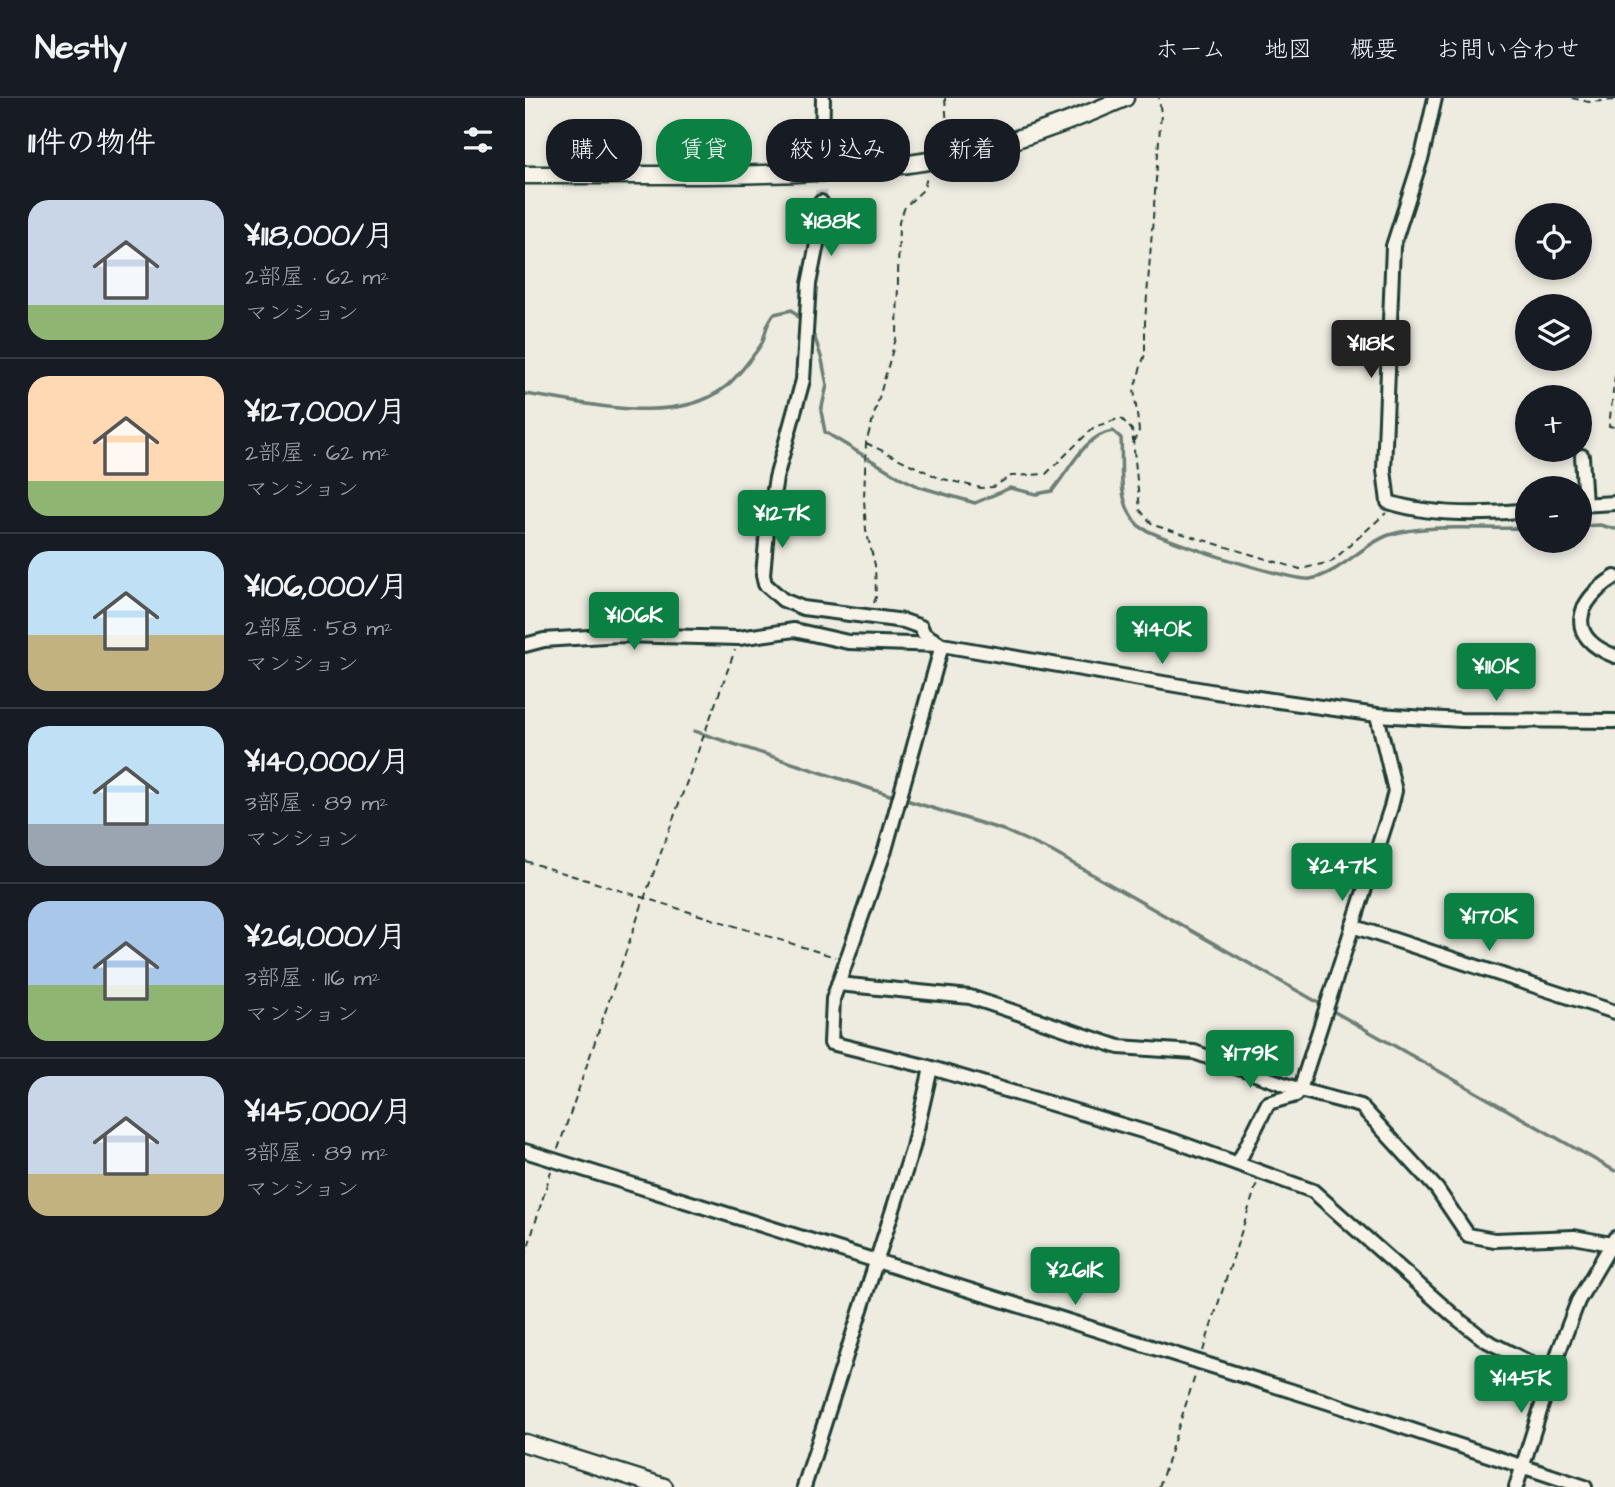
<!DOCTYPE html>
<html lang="ja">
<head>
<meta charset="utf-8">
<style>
	body { margin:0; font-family:"Architects Daughter","Klee One",sans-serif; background:#242831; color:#f1f3f6; height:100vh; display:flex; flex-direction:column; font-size:26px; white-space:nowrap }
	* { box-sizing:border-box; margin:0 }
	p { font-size:23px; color:#9ea1a6 }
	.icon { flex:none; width:38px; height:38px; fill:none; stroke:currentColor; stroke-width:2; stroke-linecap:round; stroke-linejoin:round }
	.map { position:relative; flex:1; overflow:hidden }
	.details { display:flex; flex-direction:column; background:#171b24; width:525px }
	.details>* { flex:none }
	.hud { position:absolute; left:21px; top:21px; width:665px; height:63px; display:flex; gap:14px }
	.fabs { position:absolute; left:990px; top:105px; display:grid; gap:14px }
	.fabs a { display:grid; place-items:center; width:77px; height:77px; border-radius:50%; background:#171b24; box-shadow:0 4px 10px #0003; font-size:35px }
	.price { position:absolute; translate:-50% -60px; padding:0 16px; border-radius:7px; background:#0b8043; color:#fff; font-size:23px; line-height:46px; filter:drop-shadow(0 2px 4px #0008) }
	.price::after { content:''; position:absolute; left:50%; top:42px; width:21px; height:16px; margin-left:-10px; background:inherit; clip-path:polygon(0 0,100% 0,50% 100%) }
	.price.selected { background:#222; color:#fff }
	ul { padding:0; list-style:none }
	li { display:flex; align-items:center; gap:21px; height:175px; padding:0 28px }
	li+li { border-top:2px solid #363941 }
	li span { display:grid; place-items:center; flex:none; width:196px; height:140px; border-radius:21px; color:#555 }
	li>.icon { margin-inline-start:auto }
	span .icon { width:84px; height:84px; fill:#fffc; stroke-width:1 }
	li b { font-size:30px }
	h2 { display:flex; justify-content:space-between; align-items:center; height:84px; padding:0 28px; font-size:30px }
	.chip { padding:0 24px; border-radius:28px; background:#171b24; box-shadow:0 4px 10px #0003; font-size:24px; line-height:63px }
	.chip.selected { background:#0b8043; color:#fff }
	header { display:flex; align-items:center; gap:42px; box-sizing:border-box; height:98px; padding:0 35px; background:#171b24; border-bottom:2px solid #363941 }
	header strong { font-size:33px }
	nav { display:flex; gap:38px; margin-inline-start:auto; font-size:24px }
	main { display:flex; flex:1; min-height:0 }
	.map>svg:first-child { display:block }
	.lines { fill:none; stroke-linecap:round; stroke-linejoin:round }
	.stream { stroke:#6c7e74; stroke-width:3.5 }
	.minor-tunnel { stroke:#c5c9be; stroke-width:12; stroke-dasharray:12 6; stroke-linecap:butt }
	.minor-casing { stroke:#1f3d34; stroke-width:18 }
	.major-casing { stroke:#1f3d34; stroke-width:21 }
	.path { stroke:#1f3d34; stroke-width:2; stroke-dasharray:7 5; stroke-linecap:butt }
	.minor { stroke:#f7f3e8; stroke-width:12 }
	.major { stroke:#f7f3e8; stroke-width:16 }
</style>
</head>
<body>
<header>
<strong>Nestly</strong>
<nav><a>ホーム</a><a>地図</a><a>概要</a><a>お問い合わせ</a></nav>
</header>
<main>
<section class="details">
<h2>11件の物件<svg class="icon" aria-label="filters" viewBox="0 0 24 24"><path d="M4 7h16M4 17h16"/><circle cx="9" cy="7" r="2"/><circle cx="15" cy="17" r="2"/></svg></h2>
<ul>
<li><span style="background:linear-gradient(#c9d6e8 75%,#8fb573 0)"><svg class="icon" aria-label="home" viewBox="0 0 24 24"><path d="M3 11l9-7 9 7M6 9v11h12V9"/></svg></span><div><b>¥118,000/月</b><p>2部屋 · 62 m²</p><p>マンション</p></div></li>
<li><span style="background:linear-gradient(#ffd9b3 75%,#8fb573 0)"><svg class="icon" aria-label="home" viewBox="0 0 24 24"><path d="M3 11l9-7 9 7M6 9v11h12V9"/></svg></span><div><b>¥127,000/月</b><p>2部屋 · 62 m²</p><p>マンション</p></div></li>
<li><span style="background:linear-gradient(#bfe0f5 60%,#c2b280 0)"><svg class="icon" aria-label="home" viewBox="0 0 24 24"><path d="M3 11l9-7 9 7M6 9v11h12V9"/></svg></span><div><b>¥106,000/月</b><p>2部屋 · 58 m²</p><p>マンション</p></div></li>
<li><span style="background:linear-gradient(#bfe0f5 70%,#9aa5b1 0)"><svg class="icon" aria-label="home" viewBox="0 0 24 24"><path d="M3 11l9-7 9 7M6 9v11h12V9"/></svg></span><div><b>¥140,000/月</b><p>3部屋 · 89 m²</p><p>マンション</p></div></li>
<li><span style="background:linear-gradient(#a9c7e8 60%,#8fb573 0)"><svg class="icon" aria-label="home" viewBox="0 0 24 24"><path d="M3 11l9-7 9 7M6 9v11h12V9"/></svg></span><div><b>¥261,000/月</b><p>3部屋 · 116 m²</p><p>マンション</p></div></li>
<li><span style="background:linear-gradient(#c9d6e8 70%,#c2b280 0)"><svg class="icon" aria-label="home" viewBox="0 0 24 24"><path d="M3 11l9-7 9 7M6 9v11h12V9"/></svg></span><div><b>¥145,000/月</b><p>3部屋 · 89 m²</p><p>マンション</p></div></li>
</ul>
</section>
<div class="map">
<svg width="1090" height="1389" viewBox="0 0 1090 1389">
	<rect width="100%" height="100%" fill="#eeece1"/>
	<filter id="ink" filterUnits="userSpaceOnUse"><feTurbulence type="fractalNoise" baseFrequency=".0143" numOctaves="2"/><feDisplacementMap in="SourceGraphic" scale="14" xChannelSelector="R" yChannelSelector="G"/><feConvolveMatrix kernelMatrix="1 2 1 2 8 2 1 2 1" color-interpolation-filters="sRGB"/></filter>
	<g filter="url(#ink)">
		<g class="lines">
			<g class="stream">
				<path d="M286 234 290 240 297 262 302 287 296 313 300 334 374 379 395 389 450 405 485 390 511 396 527 393C545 372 559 337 588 333L596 340C598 370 591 403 613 427 624 439 769 484 785 481 815 476 836 447 864 437 901 425 963 432 1003 430"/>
				<path d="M0 296C58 304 149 329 199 290 207 284 215 274 221 267 226 260 233 252 237 245 242 233 239 229 249 216L267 212 277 223"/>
				<polyline points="1055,428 1075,427 1090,431"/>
				<polyline points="169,633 371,699"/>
				<polyline points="378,701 478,732 526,753 1090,1073"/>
			</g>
			<polyline class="minor-tunnel" points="296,104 297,53"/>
			<defs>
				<g id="minor">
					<path d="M910 0 897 58 868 148 859 372 863 404C907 418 957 417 1003 412"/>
					<polyline points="297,53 298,0"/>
					<polyline points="296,104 292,146 284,186 278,282 251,380 242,433 238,477 240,486 258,502 278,510 379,523 396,529 399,536 414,545"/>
					<polyline points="1057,358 1060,407"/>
					<polyline points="1055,407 1090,405"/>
					<path d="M1090 479C1050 504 1040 539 1090 558"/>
					<polyline points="0,547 19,542 94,537 214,540 269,532 323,544 417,547 691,594 852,617 936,622 1090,623"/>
					<polyline points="417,547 360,752 308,901 306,945 400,968 647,1042 788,1093 929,1218 960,1242 1027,1276"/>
					<polyline points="827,828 1090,914"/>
					<polyline points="313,886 445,899 594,949 669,954 775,992 836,1008 912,1091 943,1137 969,1142 1049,1139 1086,1146"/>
					<polyline points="0,1053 802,1304 1060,1389"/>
					<polyline points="713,1065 743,1005 771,997 775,992 866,709 870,693 852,617"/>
					<polyline points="279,1389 388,1049 406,970"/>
					<polyline points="991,1389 1034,1253 1053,1203 1090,1140"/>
				</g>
				<g id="major">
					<path d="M0 77C120 76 248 81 367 68 447 60 527 32 600 0"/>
					<polyline points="0,1345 139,1389"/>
				</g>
			</defs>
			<use href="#minor" class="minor-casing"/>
			<use href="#major" class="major-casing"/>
			<g class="path">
				<polyline points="420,0 423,44"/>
				<polyline points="1047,0 1064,4 1090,2"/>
				<polyline points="1090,278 1084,328 1090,329"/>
				<polyline points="341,345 414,380 456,390 468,389 486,378 521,376 569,329 596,320 607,332 615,412 628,427 775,471 806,464 861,415"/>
				<polyline points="608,345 614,333 609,291 620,256 620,224 636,16 634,0"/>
				<polyline points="349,505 351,499 350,467 341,432 339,401 341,345 372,237 374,124 380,109 399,91 402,79"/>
				<polyline points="0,763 310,859"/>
				<polyline points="33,1051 119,801 210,552"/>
				<polyline points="0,1159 26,1073"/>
				<polyline points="678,1253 732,1085"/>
				<polyline points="634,1389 671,1275"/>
			</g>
			<use href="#minor" class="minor"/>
			<use href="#major" class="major"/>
		</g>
	</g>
</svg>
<div class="fabs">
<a><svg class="icon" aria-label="locate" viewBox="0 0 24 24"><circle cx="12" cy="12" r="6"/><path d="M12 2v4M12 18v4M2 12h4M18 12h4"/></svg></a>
<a><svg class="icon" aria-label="layers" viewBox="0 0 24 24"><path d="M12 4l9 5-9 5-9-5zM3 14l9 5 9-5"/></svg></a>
<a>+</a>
<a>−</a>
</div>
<b class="price" style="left:306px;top:160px">¥188K</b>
<b class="price selected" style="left:846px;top:282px">¥118K</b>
<b class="price" style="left:257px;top:452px">¥127K</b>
<b class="price" style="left:109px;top:554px">¥106K</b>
<b class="price" style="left:637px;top:568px">¥140K</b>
<b class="price" style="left:971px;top:605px">¥110K</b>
<b class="price" style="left:817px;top:805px">¥247K</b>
<b class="price" style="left:964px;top:855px">¥170K</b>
<b class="price" style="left:725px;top:992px">¥179K</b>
<b class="price" style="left:550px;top:1209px">¥261K</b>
<b class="price" style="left:996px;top:1317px">¥145K</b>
<div class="hud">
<a class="chip">購入</a>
<a class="chip selected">賃貸</a>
<a class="chip">絞り込み</a>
<a class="chip">新着</a>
</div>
</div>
</main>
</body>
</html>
